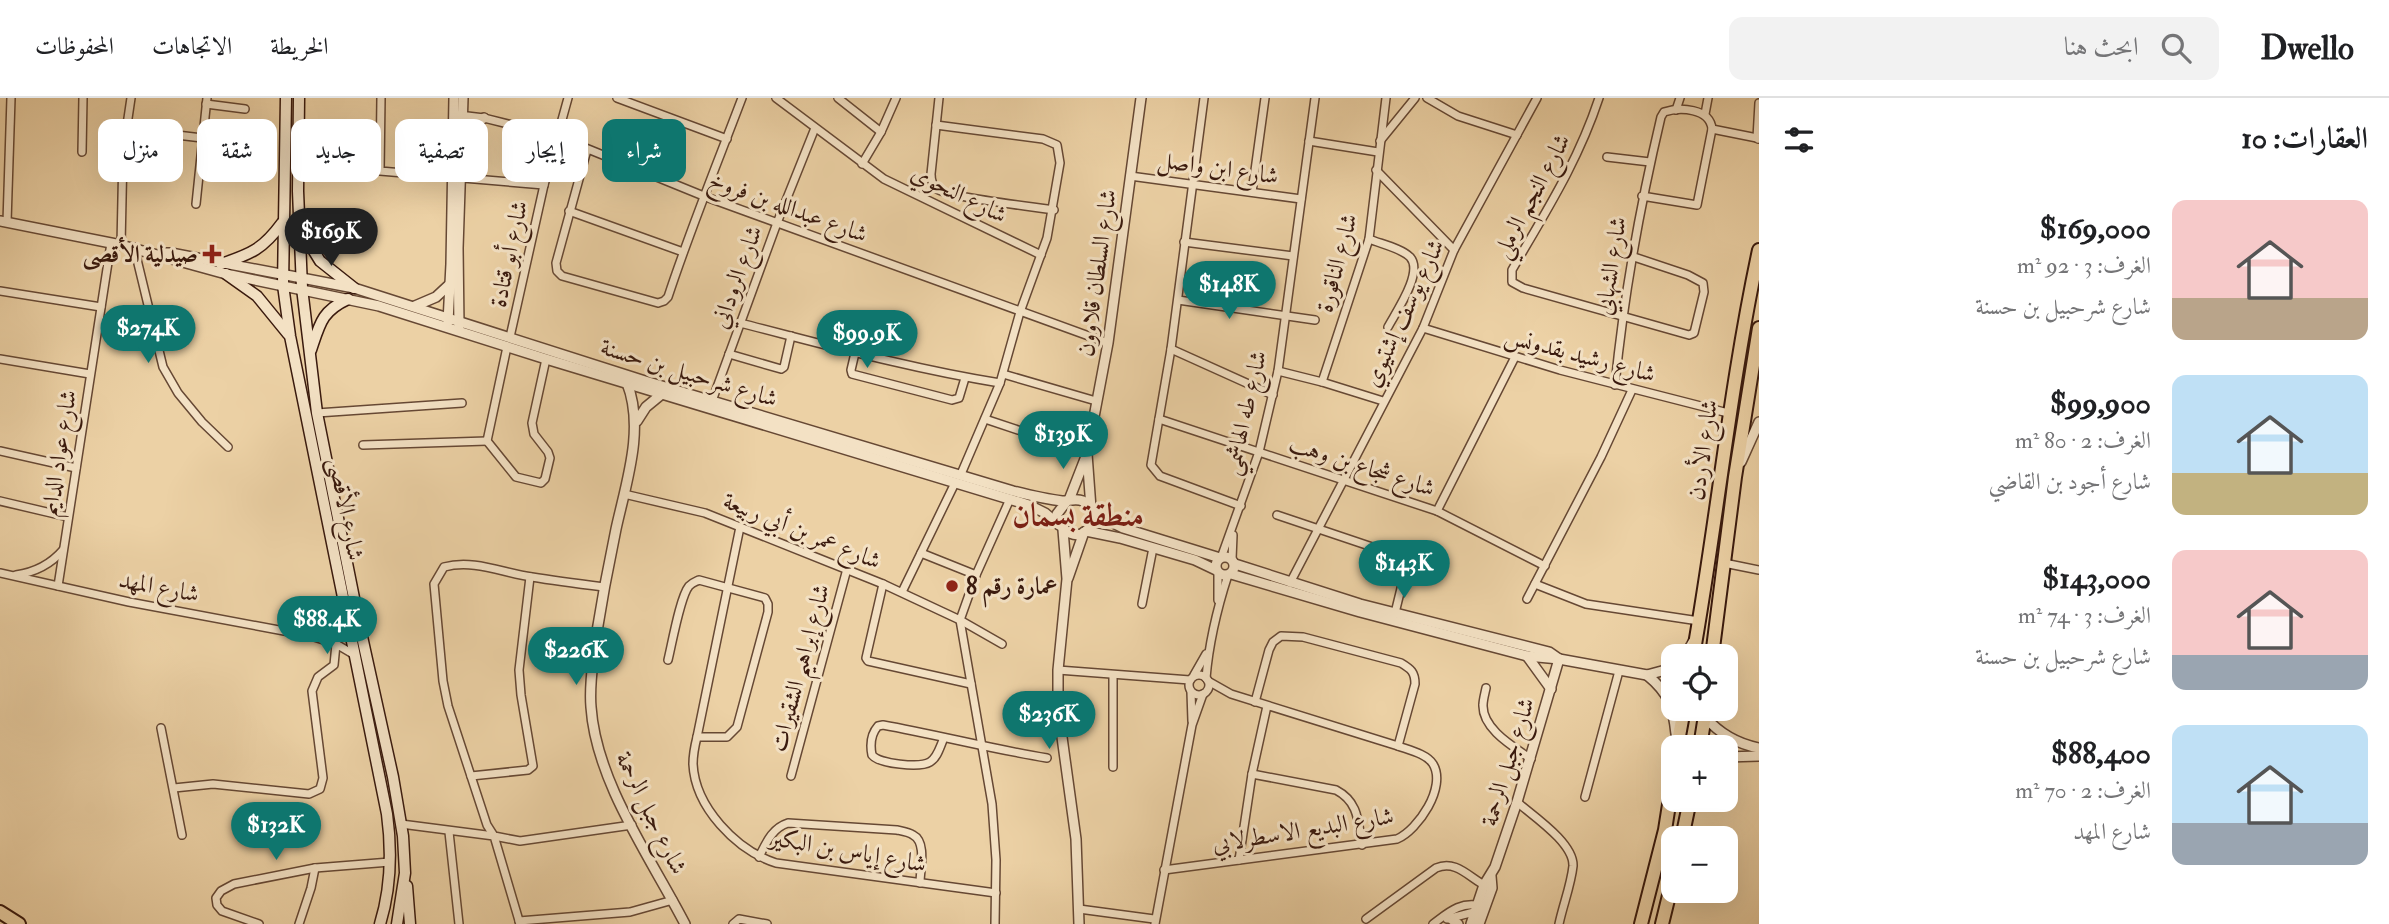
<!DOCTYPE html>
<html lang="ar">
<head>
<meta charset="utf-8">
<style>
	body { margin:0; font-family:"IM FELL Double Pica",Amiri,serif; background:#f2f2f2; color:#202124; direction:rtl; height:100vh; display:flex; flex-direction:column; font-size:26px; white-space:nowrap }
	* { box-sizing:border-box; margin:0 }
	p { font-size:23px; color:#757577 }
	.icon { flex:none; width:38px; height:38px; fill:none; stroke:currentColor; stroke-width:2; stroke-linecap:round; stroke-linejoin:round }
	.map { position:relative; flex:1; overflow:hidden; direction:ltr }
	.details { display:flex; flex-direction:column; background:#fff; width:630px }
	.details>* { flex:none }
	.hud { position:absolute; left:21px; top:21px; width:665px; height:63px; direction:rtl; display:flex; gap:14px }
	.buttons { position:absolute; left:1661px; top:546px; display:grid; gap:14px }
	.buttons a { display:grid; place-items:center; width:77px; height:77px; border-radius:14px; background:#fff; box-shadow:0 7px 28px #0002; font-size:35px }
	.price { position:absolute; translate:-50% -60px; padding:0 16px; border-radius:24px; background:#0f766e; color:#fff; font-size:23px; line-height:46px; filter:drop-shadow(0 2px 4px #0008) }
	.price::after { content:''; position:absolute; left:50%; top:42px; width:21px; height:16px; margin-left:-10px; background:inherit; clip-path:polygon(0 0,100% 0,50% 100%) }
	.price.selected { background:#222; color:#fff }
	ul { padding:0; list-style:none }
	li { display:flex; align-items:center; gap:21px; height:175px; padding:0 21px }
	li span { display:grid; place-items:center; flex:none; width:196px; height:140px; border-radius:14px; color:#555 }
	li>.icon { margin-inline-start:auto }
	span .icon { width:84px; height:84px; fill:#fffc; stroke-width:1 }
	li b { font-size:30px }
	h2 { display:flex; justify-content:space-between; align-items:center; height:84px; padding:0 21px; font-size:30px }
	.chip { padding:0 24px; border-radius:14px; background:#fff; box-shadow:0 7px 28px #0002; font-size:24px; line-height:63px }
	.chip.selected { background:#0f766e; color:#fff }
	header { display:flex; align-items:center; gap:42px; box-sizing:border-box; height:98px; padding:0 35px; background:#fff; border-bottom:2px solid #e0e0e0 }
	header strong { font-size:33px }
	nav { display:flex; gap:38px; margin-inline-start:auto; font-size:24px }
	.search { width:490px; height:63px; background:#f2f2f2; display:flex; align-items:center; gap:18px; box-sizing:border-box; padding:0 24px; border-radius:14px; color:#757577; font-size:26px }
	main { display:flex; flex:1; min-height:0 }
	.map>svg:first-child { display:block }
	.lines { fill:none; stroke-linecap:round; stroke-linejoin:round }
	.minor-casing { stroke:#664834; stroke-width:10 }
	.tertiary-casing { stroke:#664834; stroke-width:12 }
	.secondary-casing { stroke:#3a1a0e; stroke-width:13 }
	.trunk-casing { stroke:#3a1a0e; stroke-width:16 }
	.minor { stroke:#f3e1c4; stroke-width:7 }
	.tertiary { stroke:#f3e1c4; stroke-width:9 }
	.secondary { stroke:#f3e1c4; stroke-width:10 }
	.trunk { stroke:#ecd1a5; stroke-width:12 }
	.poi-dot { fill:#8f2418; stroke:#f3e1c4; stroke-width:2.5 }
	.labels { text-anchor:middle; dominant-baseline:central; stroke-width:6; stroke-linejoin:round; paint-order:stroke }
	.street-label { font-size:24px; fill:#3a1a0e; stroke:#f3e1c4 }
	.poi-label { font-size:24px; font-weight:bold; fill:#3a1a0e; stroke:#f3e1c4; text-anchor:end }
	.district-label { font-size:32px; font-weight:bold; fill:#7a1f14; stroke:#f3e1c4 }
</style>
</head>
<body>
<header>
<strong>Dwello</strong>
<div class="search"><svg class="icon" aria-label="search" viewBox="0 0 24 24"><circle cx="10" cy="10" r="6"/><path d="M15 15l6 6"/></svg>ابحث هنا</div>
<nav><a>الخريطة</a><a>الاتجاهات</a><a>المحفوظات</a></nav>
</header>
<main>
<section class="details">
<h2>العقارات: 10<svg class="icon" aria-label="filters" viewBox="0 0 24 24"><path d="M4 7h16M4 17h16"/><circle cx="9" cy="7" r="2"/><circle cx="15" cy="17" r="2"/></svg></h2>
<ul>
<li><span style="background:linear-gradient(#f6c9c9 70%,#b9a48a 0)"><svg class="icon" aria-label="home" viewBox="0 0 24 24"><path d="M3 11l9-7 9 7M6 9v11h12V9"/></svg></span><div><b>$169,000</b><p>الغرف: 3 · 92 m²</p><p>شارع شرحبيل بن حسنة</p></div></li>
<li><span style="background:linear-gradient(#bfe0f5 70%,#c2b280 0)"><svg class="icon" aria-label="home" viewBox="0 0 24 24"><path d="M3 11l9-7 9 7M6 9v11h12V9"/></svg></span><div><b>$99,900</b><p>الغرف: 2 · 80 m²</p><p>شارع أجود بن القاضي</p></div></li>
<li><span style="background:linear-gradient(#f6c9c9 75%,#9aa5b1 0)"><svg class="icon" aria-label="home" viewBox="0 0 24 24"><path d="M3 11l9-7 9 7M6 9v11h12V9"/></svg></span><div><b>$143,000</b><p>الغرف: 3 · 74 m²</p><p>شارع شرحبيل بن حسنة</p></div></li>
<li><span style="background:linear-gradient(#bfe0f5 70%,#9aa5b1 0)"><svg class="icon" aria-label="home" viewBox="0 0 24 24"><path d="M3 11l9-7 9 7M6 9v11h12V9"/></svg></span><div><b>$88,400</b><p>الغرف: 2 · 70 m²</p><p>شارع المهد</p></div></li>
</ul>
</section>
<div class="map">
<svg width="1759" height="826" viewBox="0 0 1759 826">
	<rect width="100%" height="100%" fill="#ecd1a5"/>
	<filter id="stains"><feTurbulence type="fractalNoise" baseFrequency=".00286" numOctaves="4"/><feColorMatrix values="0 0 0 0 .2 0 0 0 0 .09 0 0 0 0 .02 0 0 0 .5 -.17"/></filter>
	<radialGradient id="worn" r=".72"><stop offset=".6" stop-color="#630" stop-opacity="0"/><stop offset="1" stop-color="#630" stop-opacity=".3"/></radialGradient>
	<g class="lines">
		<defs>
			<g id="minor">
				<polyline points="381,0 380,73 544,87"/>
				<polyline points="617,0 727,41"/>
				<polyline points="776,0 884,81 1041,157"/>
				<polyline points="838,0 881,34"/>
				<path d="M939 0 931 76C931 82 932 87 937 91 946 99 1035 109 1054 112"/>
				<polyline points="1204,0 1171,251 1151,367 1160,378 1241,408"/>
				<polyline points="1427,0 1458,18 1517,37"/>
				<path d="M1599 0C1578 64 1545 115 1512 172V184L1523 190 1689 237 1694 235 1704 194 1703 185 1688 177 1631 158"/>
				<polyline points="206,6 245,11"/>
				<polyline points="1676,12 1680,0"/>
				<polyline points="1705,16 1708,0"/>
				<polyline points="459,17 484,20 556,38 706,99 1108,245"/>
				<polyline points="936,27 1043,41 1057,47 1060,65 1047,140 1020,214 1000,285 961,376"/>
				<polyline points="127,31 202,40"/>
				<polyline points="1712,31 1757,40"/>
				<polyline points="1758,41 1757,40 1759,5"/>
				<polyline points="1309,43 1378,54"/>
				<polyline points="1380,43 1415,0"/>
				<path d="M587 52 556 165 557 173 562 178 658 205 664 203 668 199C690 132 717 66 742 0"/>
				<polyline points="82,54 83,0"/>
				<polyline points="1607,59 1650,64"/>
				<polyline points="862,66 881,34 896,0"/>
				<polyline points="1376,72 1454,152"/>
				<polyline points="1130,78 1301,101"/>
				<polyline points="1252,94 1265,0"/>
				<polyline points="196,106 207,0"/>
				<polyline points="569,113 683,154"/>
				<polyline points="7,124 11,0"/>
				<path d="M1369 141C1381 146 1401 150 1410 159 1424 174 1396 214 1388 229"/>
				<polyline points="1184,144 1293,158"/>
				<polyline points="121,147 123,54 131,0"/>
				<polyline points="134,149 163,269 178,295 202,324 228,349"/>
				<polyline points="0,193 101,209"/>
				<polyline points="1178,202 1315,222"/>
				<path d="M740 225C826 247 912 271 1000 285"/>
				<polyline points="1423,230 1560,272 1728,315"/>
				<polyline points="510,239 544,87 568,0"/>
				<polyline points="507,249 487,343 516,379 541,385 545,381 550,360 548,354 534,336 532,325 546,261"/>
				<polyline points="1171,251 1273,297"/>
				<polyline points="855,255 851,272 852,276 952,302 959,300 965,280"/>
				<polyline points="729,256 781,271 784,269 791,238"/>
				<polyline points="0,261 90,276"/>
				<polyline points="1278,273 1322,284 1383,303"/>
				<polyline points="1003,276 1096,303"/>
				<polyline points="1322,284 1369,141 1386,0"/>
				<path d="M1615 287C1624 196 1640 108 1661 19L1664 14C1680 9 1710 10 1712 31L1697 107 1642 98"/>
				<polyline points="712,303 777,125 815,30"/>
				<polyline points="317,315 462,305"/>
				<polyline points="985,321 1030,336"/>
				<polyline points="1159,321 1437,413 1545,468"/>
				<polyline points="363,347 487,343"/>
				<polyline points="0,353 76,370"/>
				<polyline points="624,396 705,415 883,486 960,522 1002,546"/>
				<polyline points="0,403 68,419"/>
				<polyline points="1437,413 1515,259"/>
				<polyline points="1277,417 1405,460 1407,466 1395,515"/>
				<path d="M740 429 697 639C695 647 693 657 693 666 695 709 736 752 776 765L996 795"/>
				<polyline points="921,455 976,477"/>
				<polyline points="1221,460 1259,354 1278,273 1315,0"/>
				<polyline points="1232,461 1233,437"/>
				<polyline points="1724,465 1759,472"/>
				<polyline points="1218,474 1218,502"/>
				<polyline points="0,475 129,504 311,538 336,546 353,556"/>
				<path d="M16 477C36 474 51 466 63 452"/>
				<polyline points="1290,485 1423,230 1454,152 1537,0"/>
				<polyline points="883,486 866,560 868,563 971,586"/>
				<polyline points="1535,486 1586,506 1699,523"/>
				<polyline points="58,488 111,145"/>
				<path d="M604 489C580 486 556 483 532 479 503 475 474 461 444 469L434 486 443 583 448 608 487 727 494 738 520 743 632 727"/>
				<polyline points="902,494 955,385"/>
				<polyline points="1527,501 1601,359 1632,292"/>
				<polyline points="1142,506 1153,450"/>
				<polyline points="315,538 334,533 347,524"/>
				<path d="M668 562C672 546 680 499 689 488 693 484 695 484 699 482L765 500 768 506V514L737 629 727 639H697"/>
				<polyline points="1058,572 1190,582"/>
				<circle cx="1199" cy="587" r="10"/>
				<polyline points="1113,577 1113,669"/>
				<polyline points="1194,577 1206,556"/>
				<path d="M1206 580C1209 544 1217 511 1228 477"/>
				<path d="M1486 590C1485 595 1483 602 1483 607 1482 631 1514 649 1531 661"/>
				<polyline points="1191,594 1192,623"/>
				<path d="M1255 604 1269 552 1273 544 1281 538 1303 539 1401 565C1411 571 1415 574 1415 586L1398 648"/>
				<polyline points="161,630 182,737"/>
				<path d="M944 640C940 648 938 659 930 664 920 670 879 666 872 657 870 647 871 636 878 628L883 627C938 637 992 651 1047 660"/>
				<path d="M1252 676 1336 692C1359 704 1358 724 1362 747"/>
				<polyline points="471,678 528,672 533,668 521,597 519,572 530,479"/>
				<polyline points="791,678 847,471"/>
				<polyline points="174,690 213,686 309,696 320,691 323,680 312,593 318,579 334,567 336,546"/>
				<polyline points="1585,699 1619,573"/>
				<path d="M1517 704C1533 718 1574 745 1573 768 1571 787 1563 807 1559 826"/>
				<polyline points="401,726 494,738 520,826"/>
				<polyline points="449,734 459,826"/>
				<path d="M759 759C766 745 772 730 788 725L897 732C902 733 909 734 913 737 927 744 920 772 920 785"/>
				<polyline points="1239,762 1252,676 1267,608"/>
				<path d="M1164 772 1397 741C1418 732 1447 689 1433 666 1427 656 1409 652 1398 648L1231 596 1208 583"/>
				<polyline points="1079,811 1154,821"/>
				<path d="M1366 821 1436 770C1457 761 1470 781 1488 789"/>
				<polyline points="1447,821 1474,814 1479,816"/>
				<polyline points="519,823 630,814 673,802"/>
				<polyline points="259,826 222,813 217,807 216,800 221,793 234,786 315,770 390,764"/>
				<polyline points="299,826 311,790 315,770"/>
				<polyline points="733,826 739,821 767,826"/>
				<polyline points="995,826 996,762 992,706 960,522 976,477 1010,401"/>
				<polyline points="1155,826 1192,627 1203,596"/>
				<path d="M1433 826C1448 815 1460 803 1481 808"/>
			</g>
			<g id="tertiary">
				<polyline points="462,34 484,20"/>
				<polyline points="0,123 121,147 226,176 379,208 546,261 1029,407 1045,415 1059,427"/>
				<path d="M163 155H171L354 190 645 283 1013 393C1029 397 1045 401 1062 403 1069 403 1076 400 1083 403 1092 408 1095 418 1091 427 1081 446 1058 434 1057 416L1067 403"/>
				<polyline points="415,208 436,199 450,186"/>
				<polyline points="448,224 451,166 454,0"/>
				<polyline points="459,228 458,150 463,0"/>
				<path d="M627 285C645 331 626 385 616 431 608 469 601 507 595 545 593 566 589 587 591 609 596 684 651 760 685 826"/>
				<polyline points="637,323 646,309 663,295"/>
				<polyline points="1741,364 1759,324"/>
				<polyline points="1069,402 1085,361"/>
				<polyline points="1091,410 1087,356 1108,245 1141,0"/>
				<polyline points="1093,415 1123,430 1220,460"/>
				<polyline points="1063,432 1067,481 1058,572 1058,610 1076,741 1079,826"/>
				<polyline points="1086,433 1120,440 1195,462 1216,472"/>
				<circle cx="1225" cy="468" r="9"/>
				<polyline points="1235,466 1360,506 1549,554 1559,561"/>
				<polyline points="1231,476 1360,514 1527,558 1559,561 1647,577 1673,570"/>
				<polyline points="1068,480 1084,434"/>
				<polyline points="1527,558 1551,591"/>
				<polyline points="1685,558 1693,544"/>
				<path d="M1647 577C1669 595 1673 608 1676 636"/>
				<path d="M1705 619C1719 635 1738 646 1759 650"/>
				<polyline points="1726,659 1759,658"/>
				<polyline points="1450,820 1458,826"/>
				<polyline points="1471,826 1484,787 1495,769 1517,704 1559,561"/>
				<polyline points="1479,826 1492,790 1491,778"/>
			</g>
			<g id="secondary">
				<path d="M286 0 283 187 290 238 387 716C392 753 391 790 380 826"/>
				<polyline points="299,0 298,93 302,190 317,315 359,525 393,679 403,738 405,775 397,826"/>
				<polyline points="301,132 320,163 354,190"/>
				<path d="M221 166C251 156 263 151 282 125"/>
				<polyline points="226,176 257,198 288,236"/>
				<path d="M311 252C320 225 322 213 348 201"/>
				<polyline points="407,788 410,826"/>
			</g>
			<g id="trunk">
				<path d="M1693 558C1717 423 1730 287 1759 152"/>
				<polyline points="1712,558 1735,379 1759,230"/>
				<polyline points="1677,649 1684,611"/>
				<polyline points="1700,649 1706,611"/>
				<polyline points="1682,740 1690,702"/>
				<polyline points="0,814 19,826"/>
				<polyline points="1641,826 1665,732 1673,681"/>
				<polyline points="1662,826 1673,781"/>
			</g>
		</defs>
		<use href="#minor" class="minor-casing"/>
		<use href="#tertiary" class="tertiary-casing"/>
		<use href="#secondary" class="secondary-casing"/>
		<use href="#trunk" class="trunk-casing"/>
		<use href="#minor" class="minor"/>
		<use href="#tertiary" class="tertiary"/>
		<use href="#secondary" class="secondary"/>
		<use href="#trunk" class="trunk"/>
	</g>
	<g class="poi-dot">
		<path d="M208.5 145.5h7v7h7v7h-7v7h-7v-7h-7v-7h7z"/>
		<circle cx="952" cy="488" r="7"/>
	</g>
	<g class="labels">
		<g class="street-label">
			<text transform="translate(1218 70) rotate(8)">شارع ابن واصل</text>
			<text transform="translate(959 96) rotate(26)">شارع النحوي</text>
			<text transform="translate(1532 98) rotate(-62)">شارع النجم الرملي</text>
			<text transform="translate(788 109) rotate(20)">شارع عبدالله بن فروخ</text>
			<text transform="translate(509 156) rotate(-78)">شارع أبو قتادة</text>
			<text transform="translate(1337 165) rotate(-75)">شارع الناقورة</text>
			<text transform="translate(1611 168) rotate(-81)">شارع الشهابي</text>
			<text transform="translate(1097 175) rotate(-82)">شارع السلطان قلاوون</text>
			<text transform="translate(737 179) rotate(-70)">شارع الروداني</text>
			<text transform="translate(1404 215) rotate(-65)">شارع يوسف إشتيوي</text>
			<text transform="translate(1580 257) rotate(15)">شارع رشيد بقدونس</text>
			<text transform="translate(689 275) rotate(17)">شارع شرحبيل بن حسنة</text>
			<text transform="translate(1245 315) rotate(-77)">شارع طه الهاشمي</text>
			<text transform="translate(1703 352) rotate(-82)">شارع الأردن</text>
			<text transform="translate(59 355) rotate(-81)">شارع عواد الدايم</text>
			<text transform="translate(1362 368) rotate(18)">شارع شجاع بن وهب</text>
			<text transform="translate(346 411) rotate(79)">شارع الأقصى</text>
			<text transform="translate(802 433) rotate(22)">شارع عمر بن أبي ربيعة</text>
			<text transform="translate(159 489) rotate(11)">شارع المهد</text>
			<text transform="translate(800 570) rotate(-75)">شارع إبراهيم الشقيرات</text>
			<text transform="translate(1508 664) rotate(-73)">شارع جبل الرحمة</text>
			<text transform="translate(651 715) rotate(64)">شارع جبل الرحمة</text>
			<text transform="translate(1303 732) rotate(-9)">شارع البديع الاسطرلابي</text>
			<text transform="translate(848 753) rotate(10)">شارع إياس بن البكير</text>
		</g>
		<g class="poi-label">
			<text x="198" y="156">صيدلية الأقصى</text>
			<text x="966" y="488" text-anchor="start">عمارة رقم 8</text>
		</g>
		<g class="district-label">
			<text x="1078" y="418">منطقة بسمان</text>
		</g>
	</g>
	<rect width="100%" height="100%" filter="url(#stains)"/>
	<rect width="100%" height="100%" fill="url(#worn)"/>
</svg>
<div class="buttons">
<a><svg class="icon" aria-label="locate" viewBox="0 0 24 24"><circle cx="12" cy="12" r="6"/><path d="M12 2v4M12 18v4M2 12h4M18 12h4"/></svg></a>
<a>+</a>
<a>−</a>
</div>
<b class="price selected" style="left:331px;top:170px">$169K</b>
<b class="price" style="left:1229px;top:223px">$148K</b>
<b class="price" style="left:148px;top:267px">$274K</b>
<b class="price" style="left:867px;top:272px">$99.9K</b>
<b class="price" style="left:1063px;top:373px">$139K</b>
<b class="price" style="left:1404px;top:502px">$143K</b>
<b class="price" style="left:327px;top:558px">$88.4K</b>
<b class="price" style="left:576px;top:589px">$226K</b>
<b class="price" style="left:1049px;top:653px">$236K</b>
<b class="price" style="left:276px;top:764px">$132K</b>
<div class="hud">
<a class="chip selected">شراء</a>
<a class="chip">إيجار</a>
<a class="chip">تصفية</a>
<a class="chip">جديد</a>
<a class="chip">شقة</a>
<a class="chip">منزل</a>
</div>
</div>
</main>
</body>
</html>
